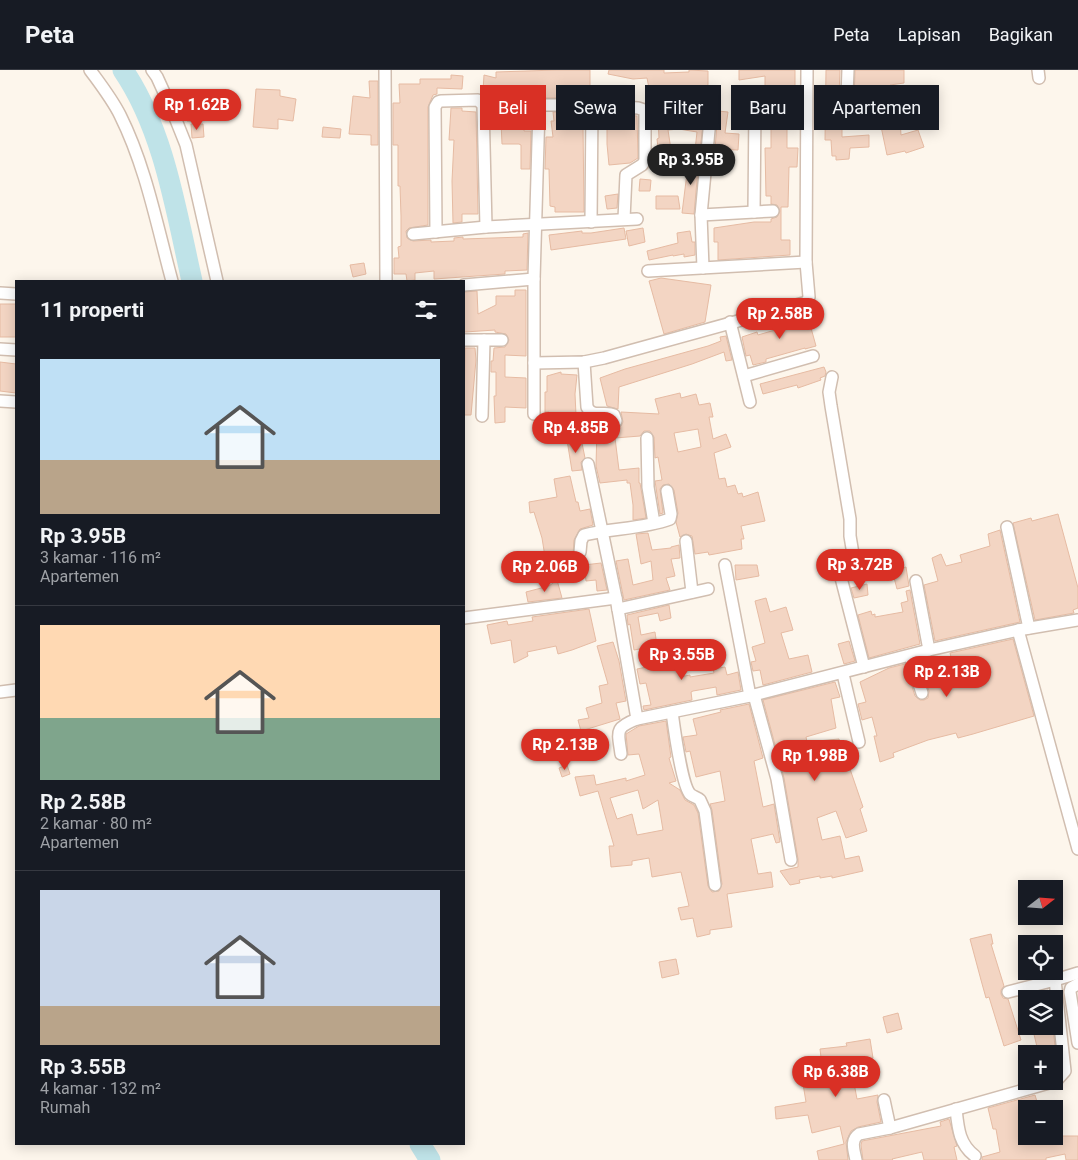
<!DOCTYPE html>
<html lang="id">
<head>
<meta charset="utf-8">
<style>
	body { margin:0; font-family:Roboto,sans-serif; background:#242831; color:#f1f3f6; height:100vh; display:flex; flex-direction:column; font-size:19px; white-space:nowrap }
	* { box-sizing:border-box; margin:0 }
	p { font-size:16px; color:#9ea1a6 }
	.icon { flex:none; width:28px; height:28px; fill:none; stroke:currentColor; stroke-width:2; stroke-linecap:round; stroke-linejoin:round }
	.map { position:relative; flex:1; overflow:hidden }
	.panel { position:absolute; left:15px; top:210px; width:450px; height:865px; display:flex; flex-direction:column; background:#171b24; border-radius:0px; box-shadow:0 2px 12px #0003 }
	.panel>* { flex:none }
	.guide { position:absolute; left:480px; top:15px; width:475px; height:45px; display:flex; gap:10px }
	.needle { width:32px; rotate:73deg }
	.tools { position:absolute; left:1018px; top:810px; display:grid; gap:10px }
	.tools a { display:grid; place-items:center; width:45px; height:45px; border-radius:0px; background:#171b24; box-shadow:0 2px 12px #0003; font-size:25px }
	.price { position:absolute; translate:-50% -42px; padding:0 11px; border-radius:18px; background:#d93025; color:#fff; font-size:16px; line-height:32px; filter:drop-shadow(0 1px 2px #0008) }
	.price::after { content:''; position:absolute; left:50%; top:30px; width:15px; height:11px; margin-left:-8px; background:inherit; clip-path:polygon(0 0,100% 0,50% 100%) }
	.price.selected { background:#222; color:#fff }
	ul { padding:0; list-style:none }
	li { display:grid; align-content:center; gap:10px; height:265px; padding:0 25px }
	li+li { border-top:1px solid #363941 }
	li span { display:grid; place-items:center; height:155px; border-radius:0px; color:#555 }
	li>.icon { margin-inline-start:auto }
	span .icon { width:90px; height:90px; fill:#fffc; stroke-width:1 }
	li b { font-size:21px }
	h2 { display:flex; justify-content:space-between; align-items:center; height:60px; padding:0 25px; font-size:21px }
	.chip { padding:0 18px; border-radius:0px; background:#171b24; box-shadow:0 2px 12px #0003; font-size:18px; line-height:45px }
	.chip.selected { background:#d93025; color:#fff }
	header { display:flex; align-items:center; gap:30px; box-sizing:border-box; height:70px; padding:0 25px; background:#171b24; border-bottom:1px solid #363941 }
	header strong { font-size:24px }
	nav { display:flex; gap:28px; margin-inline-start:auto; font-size:18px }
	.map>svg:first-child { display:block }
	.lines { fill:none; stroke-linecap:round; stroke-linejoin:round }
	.river { stroke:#bfe3e8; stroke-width:21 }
	.building { fill:#f3d5c3; stroke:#e6bba3; fill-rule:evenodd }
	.minor-casing { stroke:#d1beb0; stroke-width:14 }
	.minor { stroke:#fff; stroke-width:11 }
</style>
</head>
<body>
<header>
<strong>Peta</strong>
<nav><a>Peta</a><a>Lapisan</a><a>Bagikan</a></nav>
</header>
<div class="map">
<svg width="1078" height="1090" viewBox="0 0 1078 1090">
	<rect width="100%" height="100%" fill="#fdf6ec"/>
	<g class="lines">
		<g class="river">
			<path d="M123 0C164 60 176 141 192 211"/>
			<polyline points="420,1074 430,1090"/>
		</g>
	</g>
	<g class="building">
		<polygon points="557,0 590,0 590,26 565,23 565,28 541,28 533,29 534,31 526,32 524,61 531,61 530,99 521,99 521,75 519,74 502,74 501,52 492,50 497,23 483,21 484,5 496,8 496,2"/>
		<polygon points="609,0 664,0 664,3 689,2 689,0 708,1 708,14 700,80 695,80 697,62 679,59 668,60 673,93 660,95 657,69 659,68 658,48 683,47 685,32 659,26 659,29 651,28 647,8 633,9 608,4"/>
		<polygon points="739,0 795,0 795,16 787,16 787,78 798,78 797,97 789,97 788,137 781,137 781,170 790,170 790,185 718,190 718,172 714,172 714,158 754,152 771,152 771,149 777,147 780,141 777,135 771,134 771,126 766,126 765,78 771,78 771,38 768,38 768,22 765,22 765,6 739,10"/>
		<polygon points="826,0 840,0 838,50 842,56 842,67 869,65 869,77 850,78 849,89 836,90 836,86 832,86 831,70 825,70"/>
		<polygon points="855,0 904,0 904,13 890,15 891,51 900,50 901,65 918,60 924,77 906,83 905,81 887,85 874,23 867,24 867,34 854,34"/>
		<polygon points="451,5 463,6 462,19 437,18 437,24 433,25 428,37 428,155 409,158 406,161 407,168 413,171 431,170 431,172 454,171 454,168 463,167 463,169 523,167 523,164 528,163 527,200 505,201 505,204 434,209 434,201 415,203 415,210 407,211 406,204 394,204 394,188 399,188 398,177 401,176 401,146 400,116 398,116 398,75 393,75 393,33 400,33 399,14 420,14 420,9 451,9"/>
		<polygon points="369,11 378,11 378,75 371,75 371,65 349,64 353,26 370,28"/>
		<polygon points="256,19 280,20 280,26 296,29 293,51 278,49 278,59 253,57"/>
		<polygon points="186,27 197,27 198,51 187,51"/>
		<polygon points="451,38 462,38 462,41 476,42 478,144 462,144 462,152 453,153 452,111 454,70 449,70"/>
		<polygon points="718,41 728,42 725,63 739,64 738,80 715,79"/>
		<polygon points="553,42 567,42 567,54 583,56 584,142 555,142 555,137 550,136 549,99 545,99 546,67 553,67 551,51 554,51"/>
		<polygon points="607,44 637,46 638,88 630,93 609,95 607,74"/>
		<polygon points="191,54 203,54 204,67 192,68"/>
		<polygon points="323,57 341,59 340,68 322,67"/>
		<polygon points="689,87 699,88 694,144 682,143"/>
		<polygon points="640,109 651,110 650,121 639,121"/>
		<polygon points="618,124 617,138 607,139 605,126"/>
		<polygon points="656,126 678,126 680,139 656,139"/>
		<polygon points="624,158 626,169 551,180 549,165 582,161 582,163 591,163"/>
		<polygon points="643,158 645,172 629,176 626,161"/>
		<polygon points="690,161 692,172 695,172 695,185 684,187 684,184 673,186 673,185 649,190 647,181 678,173 677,163"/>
		<polygon points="364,193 366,204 353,207 350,195"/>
		<polygon points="661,208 711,215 705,252 664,264 649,211"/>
		<polygon points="515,220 526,220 526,286 505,285 505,307 526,308 526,338 505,337 505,352 495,353 494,326 496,326 496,302 491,302 491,291 493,291 494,278 505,277 509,270 506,264 495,262 495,260 465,262 464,261 464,222 477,221 478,244 496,235 496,226 515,226"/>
		<rect x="0" y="234" width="16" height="33"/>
		<polygon points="812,245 815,257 811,258 816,276 805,279 805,278 766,289 766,292 753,295 750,285 746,286 742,267 757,262 758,265 782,258 780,254"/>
		<polygon points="726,266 732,290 726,291 724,282 692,294 619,317 618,339 607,336 600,308 625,299 708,276 721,271 720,267"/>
		<polygon points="465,278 475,278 476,290 471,345 464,345"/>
		<polygon points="0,292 16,294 16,323 0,321"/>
		<polygon points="824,297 826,302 825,306 820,308 821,310 798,318 797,315 763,324 760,314"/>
		<polygon points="561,302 561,304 577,305 575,324 576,345 549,346 549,342 545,342 545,322 547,322 547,306"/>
		<path d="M680 323 681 328 696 324 699 335 710 333 713 347H709L713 369 726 364 731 377 714 383 719 409 725 408 727 417 735 415 738 424 742 423 743 427 758 422 765 451 741 456 744 469H741L742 479 709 485 708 482 695 484 692 466 686 464 680 467 676 452 678 443 674 420 669 414 663 415 660 419 663 443 660 444 655 411 662 410 658 387 655 388 654 367 650 361H644L640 366 615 368 619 400 639 398V413H640L646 448 633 450V435L630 413H627V410L600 413 596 396 597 358H618L621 356 623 352 621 342 659 344 655 329ZM698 359 701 377 678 382 674 363Z"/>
		<polygon points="581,368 585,388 581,392 582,400 572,401 567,370"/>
		<polygon points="570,406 576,432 578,432 580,441 590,439 593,455 580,459 574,470 573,485 578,489 581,502 560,506 556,492 546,493 542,468 534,442 530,443 529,432 557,427 554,409"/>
		<polygon points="1058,444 1078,518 1078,538 1073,540 1074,543 1035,550 1013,453 1031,448 1032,451"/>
		<polygon points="1000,460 1020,552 935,571 924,515 938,511 932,488 941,484 946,496 962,492 960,485 990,476 988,464"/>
		<polygon points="648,463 652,480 671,478 671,477 679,475 680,488 671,489 675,506 666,508 670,520 624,530 616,491 628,489 633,515 653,510 651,491 641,494 636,464"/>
		<polygon points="601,493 607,520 597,521 596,510 586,511 584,495"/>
		<polygon points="735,495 757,495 759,506 736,510"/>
		<polygon points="906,497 909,516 897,519 892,500"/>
		<polygon points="557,510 562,528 528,532 526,522 549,516"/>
		<polygon points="867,514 868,525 854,528 851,518"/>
		<polygon points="910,520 920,574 869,588 858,545 871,541 872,545 875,544 875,547 903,542 901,533 908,531 906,521"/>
		<polygon points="766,528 770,542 786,537 793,560 781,563 789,589 808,585 812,602 763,615 760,600 753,601 751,592 756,591 752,577 765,573 755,531"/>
		<polygon points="669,535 671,548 660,551 658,543 638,547 641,565 655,562 657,576 634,580 630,554 628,555 627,545"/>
		<polygon points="589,539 596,571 572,580 558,584 556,576 527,582 528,586 514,593 511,570 491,574 487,555 507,551 508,555 533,551 532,547"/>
		<polygon points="1013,569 1034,646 973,664 958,668 956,663 928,670 893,683 894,687 880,692 874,666 877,666 872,647 862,650 858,634 866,632 860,612 889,598 905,594 915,626 920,630 924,630 928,628 929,621 921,597 952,591 950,583"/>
		<polygon points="849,571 855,591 844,594 838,574"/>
		<polygon points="613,572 619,591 626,631 616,633 620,649 581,661 578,650 589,648 586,638 602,633 599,616 608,614 597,576"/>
		<polygon points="684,572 686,582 677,584 680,607 690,605 690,607 714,603 713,599 725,597 727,605 738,602 741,620 717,625 716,617 693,621 691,622 692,630 644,640 643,636 651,635 646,613 640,614 637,599 666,593 663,577"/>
		<polygon points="835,612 840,627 831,629 836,658 806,667 807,672 839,669 842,680 839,680 846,700 850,699 863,737 860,739 867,761 846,768 836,741 817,748 822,770 840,766 845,789 859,786 863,801 832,808 832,806 820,808 820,806 799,810 800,813 790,815 780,801 798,797 798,789 784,708 763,630"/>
		<path d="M749 634 763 688 754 691 763 737 774 734 780 772 776 773 773 764 751 769 758 804 771 802 773 817 727 824 732 857 710 860V864L697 867 693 848 681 850 678 838 689 836 681 802 652 807 649 788 632 791V795L611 797 609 776H614L598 721 580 726 575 707 594 705 596 715 626 708V711L645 705 639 684 628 685 626 664 639 656 666 651 671 687 669 688 676 711 669 713 680 720 685 730 694 735 698 743 708 816 712 822 719 821 722 814 712 740 710 734 725 731 720 701 696 707 690 681 686 682 683 667 697 665 693 649 721 642 720 640ZM638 720 643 739 658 730 663 760 637 765 632 744 617 749 610 728Z"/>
		<polygon points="567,695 570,704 562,707 559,698"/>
		<polygon points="991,864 993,874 991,874 1004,916 1001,920 1001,924 1003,928 1008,929 1021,970 1004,976 989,927 986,928 981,910 970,869"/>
		<polygon points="676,889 679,904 662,908 659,892"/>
		<polygon points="1048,920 1049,927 1042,929 1025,929 1024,926"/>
		<polygon points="898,943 902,959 887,963 883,947"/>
		<polygon points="1032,956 1053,956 1055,977 1038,981"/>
		<polygon points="870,969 873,988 850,992 857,1029 878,1025 877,1032 881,1052 858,1057 851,1061 846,1072 848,1090 819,1090 817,1081 844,1074 840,1056 812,1063 808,1045 776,1049 775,1037 806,1032 802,1008 823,1004 820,979 847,976 846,973"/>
		<polygon points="1035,1025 1038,1035 1026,1037 1026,1066 1078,1066 1078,1090 1066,1090 1065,1084 1046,1088 1046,1090 982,1090 982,1087 1000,1082 996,1059 993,1059 988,1038"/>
		<polygon points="949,1049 957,1076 954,1077 957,1090 924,1090 922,1082 892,1089 893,1090 863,1090 861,1075 862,1071 941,1056 940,1052"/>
	</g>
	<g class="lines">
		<defs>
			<g id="minor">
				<path d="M90 0C101 15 112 29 120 45 146 97 157 156 172 211"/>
				<polyline points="152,0 157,7 172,40 186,75 217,211"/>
				<polyline points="385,0 386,211"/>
				<polyline points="1038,0 1039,8"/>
				<polyline points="846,50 848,0"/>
				<polyline points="754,142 755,35"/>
				<polyline points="701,145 773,141"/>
				<polyline points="591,152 592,35"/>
				<polyline points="436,162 435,37 438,32 441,31 478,30 483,35 486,157"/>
				<polyline points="413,164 486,157 637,149"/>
				<polyline points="703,198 701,145 711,39"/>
				<polyline points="648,201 806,192"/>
				<polyline points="464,215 534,209"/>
				<polyline points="0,223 16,224"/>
				<polyline points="730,252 750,332"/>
				<polyline points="464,270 502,270"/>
				<polyline points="0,279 16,280"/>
				<path d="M584 292 587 337C593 349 604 340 614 345L616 351"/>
				<polyline points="534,293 584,292 604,288 807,232 809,227 806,192 807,0"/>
				<polyline points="744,306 813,286"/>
				<polyline points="832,307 829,322 831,336 850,449 850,466 854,490 850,496 841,497 839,500 864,597"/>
				<polyline points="0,331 16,332"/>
				<polyline points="534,344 534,209 539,38 541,35 592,35 638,38 644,40 645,44 645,91 642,95 626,105 624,149"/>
				<polyline points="482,346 484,270"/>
				<polyline points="647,368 648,417 654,453"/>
				<polyline points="588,394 616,528 637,649 750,626 929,580 1018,560 1078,550"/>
				<polyline points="1007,457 1029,558"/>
				<polyline points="686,471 692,522"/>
				<path d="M580 482 581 471 584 465C612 458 643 459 670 449L671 444 667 421"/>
				<polyline points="725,495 750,626"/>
				<polyline points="916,511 929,580"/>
				<polyline points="618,539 708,519"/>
				<polyline points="464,548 616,528"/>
				<polyline points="1018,560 1078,779"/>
				<polyline points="910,586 922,623"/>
				<polyline points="843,604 859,672"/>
				<polyline points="0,622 16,620"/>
				<polyline points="754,625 777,709 791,790"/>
				<path d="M672 642C674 657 682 715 690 724 693 727 697 727 700 730L705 741 715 815"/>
				<path d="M621 684C618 661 614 658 637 649"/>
				<polyline points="1078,914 1071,918 1070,922 1078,973"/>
				<polyline points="1008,922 1055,910"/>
				<polyline points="884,1030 890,1058"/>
				<path d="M956 1039C958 1058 959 1074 975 1086"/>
				<path d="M856 1090C854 1080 850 1070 859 1064L890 1058 1056 1011 1065 1001 1055 910 1078 903"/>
			</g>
		</defs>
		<use href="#minor" class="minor-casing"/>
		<use href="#minor" class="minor"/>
	</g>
</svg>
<div class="tools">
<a><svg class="needle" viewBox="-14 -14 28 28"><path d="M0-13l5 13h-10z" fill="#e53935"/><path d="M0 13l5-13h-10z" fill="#9ea1a6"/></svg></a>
<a><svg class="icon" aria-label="locate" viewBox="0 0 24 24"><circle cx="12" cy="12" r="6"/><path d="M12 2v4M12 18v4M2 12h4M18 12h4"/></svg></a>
<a><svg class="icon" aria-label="layers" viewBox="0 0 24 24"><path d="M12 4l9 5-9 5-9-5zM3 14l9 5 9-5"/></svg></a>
<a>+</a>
<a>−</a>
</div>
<b class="price" style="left:197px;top:61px">Rp 1.62B</b>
<b class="price selected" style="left:691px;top:116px">Rp 3.95B</b>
<b class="price" style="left:780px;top:270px">Rp 2.58B</b>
<b class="price" style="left:576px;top:384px">Rp 4.85B</b>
<b class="price" style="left:860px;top:521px">Rp 3.72B</b>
<b class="price" style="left:545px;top:523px">Rp 2.06B</b>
<b class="price" style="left:682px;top:611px">Rp 3.55B</b>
<b class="price" style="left:947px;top:628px">Rp 2.13B</b>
<b class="price" style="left:565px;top:701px">Rp 2.13B</b>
<b class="price" style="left:815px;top:712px">Rp 1.98B</b>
<b class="price" style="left:836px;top:1028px">Rp 6.38B</b>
<div class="guide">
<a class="chip selected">Beli</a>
<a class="chip">Sewa</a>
<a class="chip">Filter</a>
<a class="chip">Baru</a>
<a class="chip">Apartemen</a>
</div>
<section class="panel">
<h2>11 properti<svg class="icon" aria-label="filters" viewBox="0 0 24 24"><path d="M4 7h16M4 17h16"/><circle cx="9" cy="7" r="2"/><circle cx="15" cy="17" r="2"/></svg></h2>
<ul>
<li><span style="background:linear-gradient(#bfe0f5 65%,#b9a48a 0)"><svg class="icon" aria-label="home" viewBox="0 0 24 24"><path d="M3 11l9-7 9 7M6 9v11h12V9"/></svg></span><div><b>Rp 3.95B</b><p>3 kamar · 116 m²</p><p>Apartemen</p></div></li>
<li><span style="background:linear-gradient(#ffd9b3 60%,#7fa58c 0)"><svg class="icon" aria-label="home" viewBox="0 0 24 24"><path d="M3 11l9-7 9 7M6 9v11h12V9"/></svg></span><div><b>Rp 2.58B</b><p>2 kamar · 80 m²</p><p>Apartemen</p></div></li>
<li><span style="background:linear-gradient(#c9d6e8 75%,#b9a48a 0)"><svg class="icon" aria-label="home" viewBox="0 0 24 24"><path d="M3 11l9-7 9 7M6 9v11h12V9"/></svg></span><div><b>Rp 3.55B</b><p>4 kamar · 132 m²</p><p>Rumah</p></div></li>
</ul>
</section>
</div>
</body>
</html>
